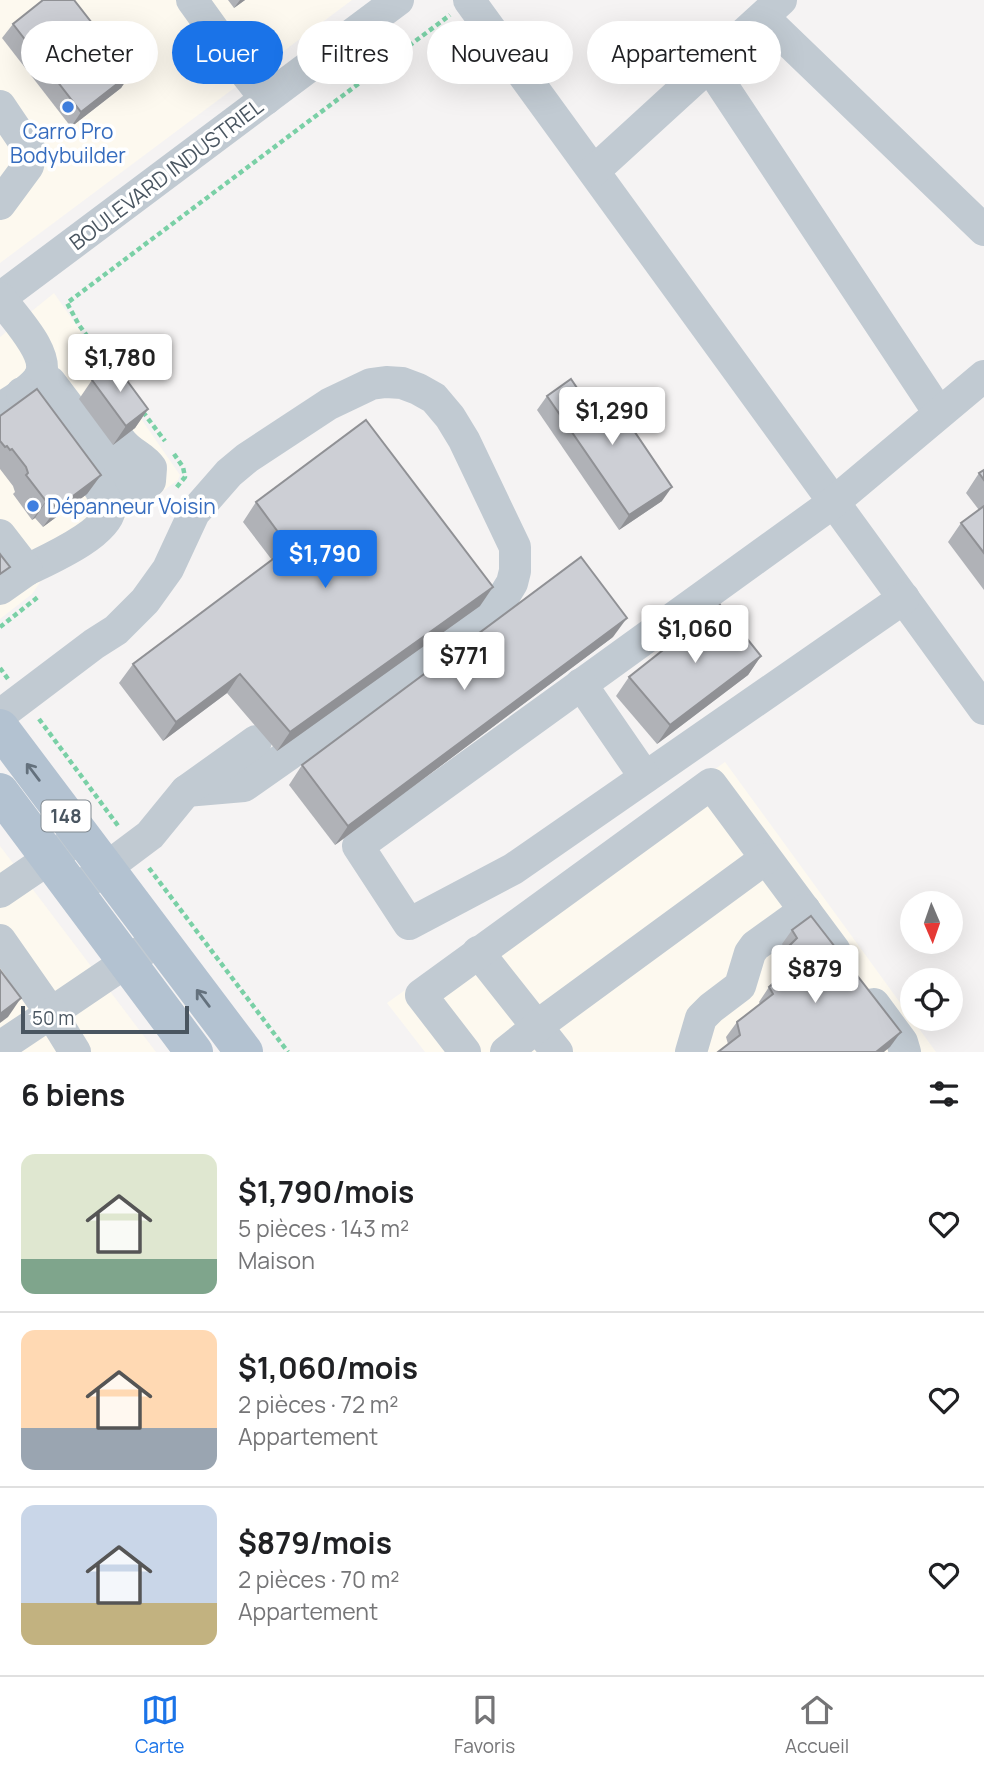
<!DOCTYPE html>
<html lang="fr">
<head>
<meta charset="utf-8">
<style>
	body { margin:0; font-family:Manrope,sans-serif; background:#f2f2f2; color:#202124; height:100vh; display:flex; flex-direction:column; font-size:26px; white-space:nowrap }
	* { box-sizing:border-box; margin:0 }
	p { font-size:23px; color:#757577 }
	.icon { flex:none; width:38px; height:38px; fill:none; stroke:currentColor; stroke-width:2; stroke-linecap:round; stroke-linejoin:round }
	.map { position:relative; height:1052px; overflow:hidden }
	.drawer { display:flex; flex-direction:column; background:#fff; flex:1 }
	.drawer>* { flex:none }
	.top-card { position:absolute; left:21px; top:21px; width:943px; height:63px; display:flex; gap:14px }
	.needle { width:46px; rotate:178deg }
	.fabs { position:absolute; left:900px; top:891px; display:grid; gap:14px }
	.fabs a { display:grid; place-items:center; width:63px; height:63px; border-radius:50%; background:#fff; box-shadow:0 7px 28px #0002; font-size:35px }
	.scale { position:absolute; left:21px; bottom:18px; width:168px; box-sizing:border-box; padding-left:7px; border:4px solid #4a5661; border-top:0; font-size:19px; line-height:24px; white-space:nowrap; color:#4a5661; -webkit-text-stroke:5px #fff; paint-order:stroke }
	.price { position:absolute; translate:-50% -60px; padding:0 16px; border-radius:7px; background:#fff; color:#222; font-size:23px; line-height:46px; filter:drop-shadow(0 2px 4px #0008) }
	.price::after { content:''; position:absolute; left:50%; top:42px; width:21px; height:16px; margin-left:-10px; background:inherit; clip-path:polygon(0 0,100% 0,50% 100%) }
	.price.active { background:#1a73e8; color:#fff }
	ul { padding:0; list-style:none }
	li { display:flex; align-items:center; gap:21px; height:175px; padding:0 21px }
	li+li { border-top:2px solid #e0e0e0 }
	li span { display:grid; place-items:center; flex:none; width:196px; height:140px; border-radius:14px; color:#555 }
	li>.icon { margin-inline-start:auto }
	span .icon { width:84px; height:84px; fill:#fffc; stroke-width:1 }
	li b { font-size:30px }
	h2 { display:flex; justify-content:space-between; align-items:center; height:84px; padding:0 21px; font-size:30px }
	.tag { padding:0 24px; border-radius:32px; background:#fff; box-shadow:0 7px 28px #0002; font-size:24px; line-height:63px }
	.tag.active { background:#1a73e8; color:#fff }
	.menu { display:flex; justify-content:space-around; align-items:center; height:98px; border-top:2px solid #e0e0e0; background:#fff; font-size:19px; color:#757577 }
	.menu a { display:grid; justify-items:center; gap:4px }
	.menu .active { color:#1a73e8 }
	.map>svg:first-child { display:block }
	.commercial { fill:#fdf9ef }
	.lines { fill:none; stroke-linecap:round; stroke-linejoin:round }
	.path { stroke:#7ad0a6; stroke-width:4.5; stroke-dasharray:5 3.5; stroke-linecap:butt }
	.minor { stroke:#c1cad2; stroke-width:32 }
	.major { stroke:#b3c2d1; stroke-width:38 }
	.wall { fill:#b0b2b7 }
	.shaded-wall { fill:#909195 }
	.building { fill:#cdcfd5; stroke:#909195; stroke-width:2 }
	.oneway { stroke:#64717d }
	.shop-dot { fill:#3f7fe0; stroke:#fff; stroke-width:2.5 }
	.labels { text-anchor:middle; dominant-baseline:central; stroke-width:7; stroke-linejoin:round; paint-order:stroke }
	.shield { fill:#fff; stroke:#808990; stroke-width:2 }
	.shield-label { font-size:19px; font-weight:bold; fill:#4a5661 }
	.shop-label { font-size:21px; fill:#366cbe; stroke:#fff }
	.street-label { font-size:21px; fill:#4a5661; stroke:#fff }
</style>
</head>
<body>
<div class="map">
<svg width="984" height="1052" viewBox="0 0 984 1052">
	<rect width="100%" height="100%" fill="#f5f3f3"/>
	<g class="commercial">
		<polygon points="0,0 352,0 0,263"/>
		<polygon points="54,293 180,475 178,480 41,581 32,594 0,619 0,337"/>
		<polygon points="725,762 936,1052 425,1052 387,1003"/>
		<polygon points="0,846 156,1052 0,1052"/>
	</g>
	<g class="lines">
		<g class="path">
			<polyline points="113,371 79,325 67,303 450,15"/>
			<polyline points="143,412 165,441"/>
			<polyline points="174,454 183,467 185,477 176,488"/>
			<polyline points="0,627 38,597"/>
			<polyline points="0,668 8,679"/>
			<polyline points="39,719 119,827"/>
			<polyline points="149,868 288,1052"/>
		</g>
		<g class="minor">
			<polyline points="192,0 233,57 266,99"/>
			<polyline points="469,0 984,709"/>
			<polyline points="764,18 984,230"/>
			<polyline points="710,67 939,413"/>
			<polyline points="0,106 31,152 28,166 0,204"/>
			<polyline points="594,171 781,0"/>
			<polyline points="0,298 398,0"/>
			<path d="M0 298C13 316 53 356 39 378 30 391 13 400 0 409"/>
			<path d="M40 376 50 382 112 464 123 485C132 491 142 490 150 481L151 468C143 456 130 454 120 440"/>
			<path d="M22 393 100 489 110 510C105 535 49 559 27 570"/>
			<polyline points="0,535 27,570 0,589"/>
			<polyline points="904,598 513,869 409,924 358,846 834,502 984,376"/>
			<polyline points="581,684 645,777"/>
			<polyline points="0,715 94,644 116,630 145,601 168,569 194,513 229,473 247,458 329,404 371,384 386,382 402,383 418,389 434,398 450,417 464,440 515,547 515,571 512,583 504,596 492,609 412,668 244,786 186,791"/>
			<polyline points="86,883 150,835 186,791 256,741"/>
			<polyline points="0,892 69,845"/>
			<polyline points="0,940 51,1013 147,948"/>
			<polyline points="478,952 557,1052"/>
			<polyline points="874,1004 902,1042 905,1052"/>
			<polyline points="0,1047 51,1013 75,1052"/>
			<polyline points="465,1052 421,995 711,784 835,951"/>
			<polyline points="506,1052 548,1018 765,859"/>
			<polyline points="691,1052 701,1018 711,1008 740,986 750,953 755,946 805,910"/>
		</g>
		<g class="major">
			<polyline points="0,728 244,1052"/>
			<polyline points="0,792 194,1052"/>
		</g>
	</g>
	<g class="wall">
		<polygon points="228,0 245,0 234,8"/>
		<polygon points="13,24 131,73 121,88 71,127 2,38"/>
		<polygon points="92,380 148,409 135,428 113,445 79,399"/>
		<polygon points="547,396 590,407 662,501 619,530 537,410"/>
		<polygon points="0,416 101,475 87,494 43,527 35,518 32,520 13,494 15,492 13,486 0,469"/>
		<polygon points="984,470 984,590 948,542 961,523 979,510 966,493 979,473"/>
		<polygon points="256,502 480,606 277,751 227,693 163,741 119,683 133,664 272,560 243,522"/>
		<polygon points="613,637 335,845 289,785 302,765"/>
		<polygon points="761,656 748,675 657,744 616,696 629,677"/>
		<polygon points="792,930 890,1047 728,1044 726,1037 737,1022 760,1004 759,1002 769,987 778,979 775,973 777,963 786,951 782,944"/>
	</g>
	<g class="shaded-wall">
		<polygon points="240,0 245,0 234,8"/>
		<polygon points="131,73 121,88 71,127 81,112"/>
		<polygon points="148,409 135,428 113,445 126,426"/>
		<polygon points="101,475 87,494 43,527 57,508"/>
		<polygon points="672,487 662,501 619,530 629,515"/>
		<polygon points="48,499 35,518 32,520 46,501"/>
		<polygon points="493,587 480,606 277,751 290,732"/>
		<polygon points="627,618 613,637 335,845 348,826"/>
		<polygon points="761,656 748,675 657,744 670,725"/>
		<polygon points="240,674 227,693 163,741 176,722"/>
		<polygon points="21,998 8,1017 0,1023 0,1014"/>
		<polygon points="901,1032 890,1047 884,1052 876,1052"/>
	</g>
	<g class="building">
		<polygon points="43,0 74,0 131,73 81,112 13,24"/>
		<polygon points="114,363 148,409 126,426 92,380"/>
		<polygon points="571,379 590,407 609,394 672,487 629,515 547,396"/>
		<polygon points="37,389 101,475 57,508 48,499 46,501 26,475 28,473 26,467 12,449 10,450 7,446 5,447 0,441 0,416"/>
		<polygon points="366,420 493,587 290,732 240,674 176,722 133,664 289,547 256,502"/>
		<polygon points="984,470 984,480 979,473"/>
		<polygon points="984,506 984,553 961,523"/>
		<polygon points="0,554 10,567 0,574"/>
		<polygon points="581,557 627,618 348,826 302,765"/>
		<polygon points="720,605 761,656 670,725 629,677"/>
		<polygon points="811,916 901,1032 876,1052 718,1052 740,1035 737,1022 773,994 769,987 790,968 785,959 787,948 797,938 792,930"/>
		<polygon points="0,970 21,998 0,1014"/>
	</g>
	<defs><path id="oneway-shaft" d="M-6 0H5M1.5-3L5.5 0L1.5 3" fill="none" stroke-width="1.6" stroke-linecap="round" stroke-linejoin="round" transform="scale(1.75)"/></defs>
	<g class="oneway">
		<use href="#oneway-shaft" transform="translate(33 772) rotate(-127)"/>
		<use href="#oneway-shaft" transform="translate(203 998) rotate(-127)"/>
	</g>
	<g class="shop-dot">
		<circle cx="68" cy="107" r="7"/>
		<circle cx="33" cy="506" r="7"/>
	</g>
	<g class="labels">
		<rect class="shield" x="41.5" y="800.5" width="49" height="31" rx="5"/>
		<g class="shield-label">
			<text x="66" y="816">148</text>
		</g>
		<g class="shop-label">
			<text x="68" y="131">Carro Pro<tspan x="68" dy="24">Bodybuilder</tspan></text>
			<text x="47" y="506" text-anchor="start">Dépanneur Voisin</text>
		</g>
		<g class="street-label">
			<text transform="translate(166 174) rotate(-37)">BOULEVARD INDUSTRIEL</text>
		</g>
	</g>
</svg>
<div class="fabs">
<a><svg class="needle" viewBox="-14 -14 28 28"><path d="M0-13l5 13h-10z" fill="#e53935"/><path d="M0 13l5-13h-10z" fill="#757577"/></svg></a>
<a><svg class="icon" aria-label="locate" viewBox="0 0 24 24"><circle cx="12" cy="12" r="6"/><path d="M12 2v4M12 18v4M2 12h4M18 12h4"/></svg></a>
</div>
<div class="scale">50 m</div>
<b class="price" style="left:120px;top:394px">$1,780</b>
<b class="price" style="left:612px;top:447px">$1,290</b>
<b class="price active" style="left:325px;top:590px">$1,790</b>
<b class="price" style="left:695px;top:665px">$1,060</b>
<b class="price" style="left:464px;top:692px">$771</b>
<b class="price" style="left:815px;top:1005px">$879</b>
<div class="top-card">
<a class="tag">Acheter</a>
<a class="tag active">Louer</a>
<a class="tag">Filtres</a>
<a class="tag">Nouveau</a>
<a class="tag">Appartement</a>
</div>
</div>
<section class="drawer">
<h2>6 biens<svg class="icon" aria-label="filters" viewBox="0 0 24 24"><path d="M4 7h16M4 17h16"/><circle cx="9" cy="7" r="2"/><circle cx="15" cy="17" r="2"/></svg></h2>
<ul>
<li><span style="background:linear-gradient(#dfe7d0 75%,#7fa58c 0)"><svg class="icon" aria-label="home" viewBox="0 0 24 24"><path d="M3 11l9-7 9 7M6 9v11h12V9"/></svg></span><div><b>$1,790/mois</b><p>5 pièces · 143 m²</p><p>Maison</p></div><svg class="icon" aria-label="heart" viewBox="0 0 24 24"><path d="M12 20l-8-8c-3-5 5-10 8-4 3-6 11-1 8 4z"/></svg></li>
<li><span style="background:linear-gradient(#ffd9b3 70%,#9aa5b1 0)"><svg class="icon" aria-label="home" viewBox="0 0 24 24"><path d="M3 11l9-7 9 7M6 9v11h12V9"/></svg></span><div><b>$1,060/mois</b><p>2 pièces · 72 m²</p><p>Appartement</p></div><svg class="icon" aria-label="heart" viewBox="0 0 24 24"><path d="M12 20l-8-8c-3-5 5-10 8-4 3-6 11-1 8 4z"/></svg></li>
<li><span style="background:linear-gradient(#c9d6e8 70%,#c2b280 0)"><svg class="icon" aria-label="home" viewBox="0 0 24 24"><path d="M3 11l9-7 9 7M6 9v11h12V9"/></svg></span><div><b>$879/mois</b><p>2 pièces · 70 m²</p><p>Appartement</p></div><svg class="icon" aria-label="heart" viewBox="0 0 24 24"><path d="M12 20l-8-8c-3-5 5-10 8-4 3-6 11-1 8 4z"/></svg></li>
</ul>
</section>
<nav class="menu">
<a class="active"><svg class="icon" aria-label="map" viewBox="0 0 24 24"><path d="M3 6l6-2 6 2 6-2v14l-6 2-6-2-6 2zM9 4v14M15 6v14"/></svg>Carte</a>
<a><svg class="icon" aria-label="saved" viewBox="0 0 24 24"><path d="M7 4h10v16l-5-4-5 4z"/></svg>Favoris</a>
<a><svg class="icon" aria-label="home" viewBox="0 0 24 24"><path d="M3 11l9-7 9 7M6 9v11h12V9"/></svg>Accueil</a>
</nav>
</body>
</html>
